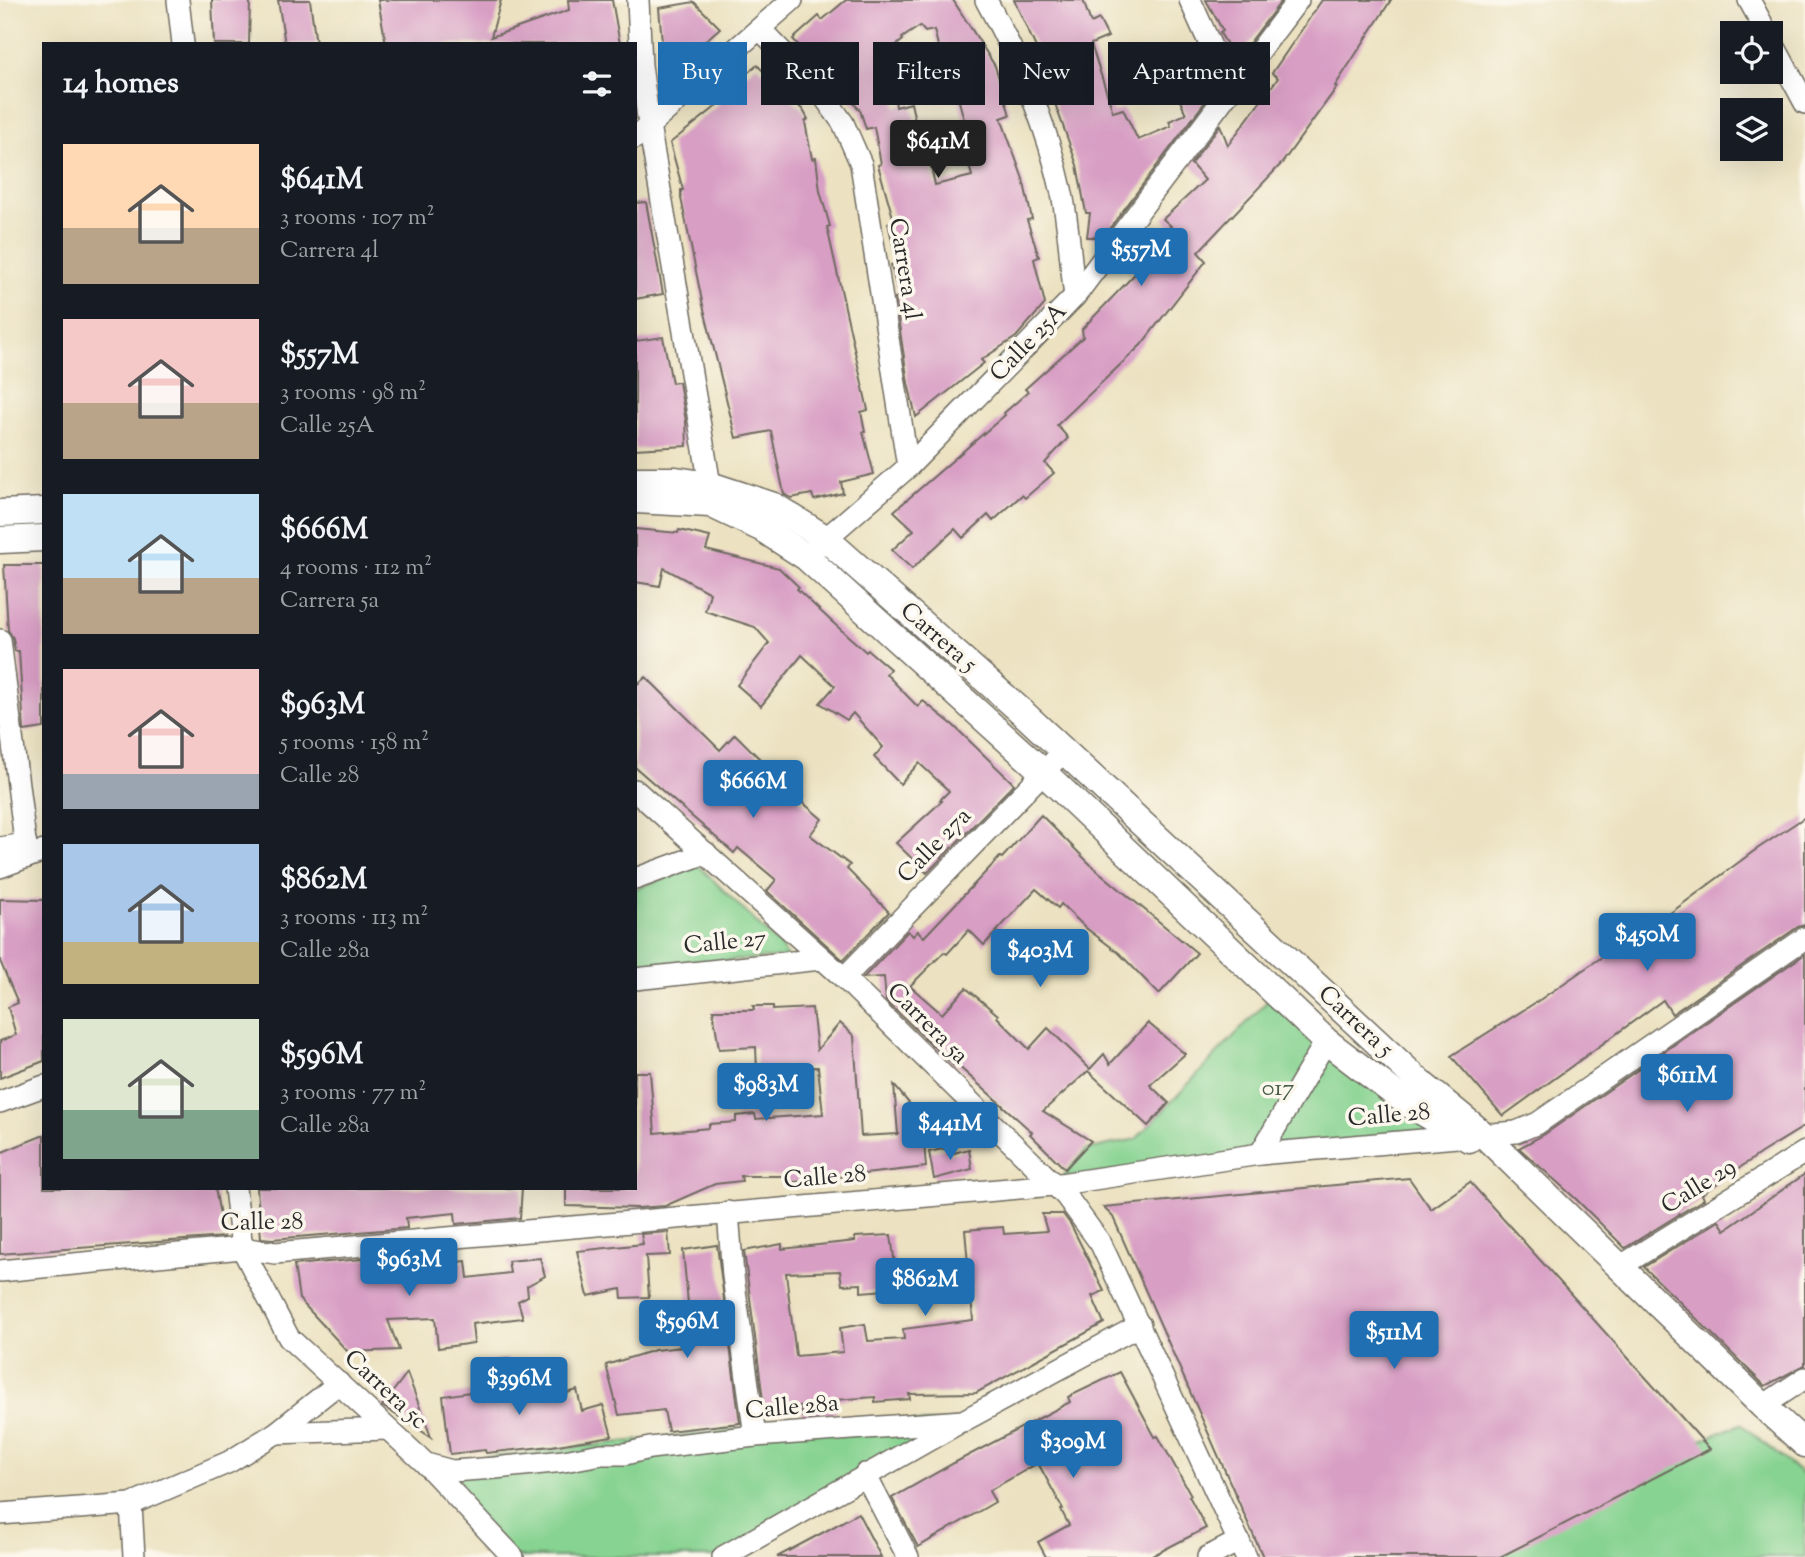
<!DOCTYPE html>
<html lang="en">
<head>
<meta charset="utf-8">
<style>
	body { margin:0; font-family:"Sorts Mill Goudy",serif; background:#20242c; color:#f1f3f6; height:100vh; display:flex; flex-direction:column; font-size:26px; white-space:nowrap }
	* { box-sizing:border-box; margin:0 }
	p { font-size:23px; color:#9ea1a6 }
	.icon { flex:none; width:38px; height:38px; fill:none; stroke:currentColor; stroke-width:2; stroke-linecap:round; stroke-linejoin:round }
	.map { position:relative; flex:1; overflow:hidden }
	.panel { position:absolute; left:42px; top:42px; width:595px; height:1148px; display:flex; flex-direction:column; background:#171b24; border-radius:0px; box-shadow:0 7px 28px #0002 }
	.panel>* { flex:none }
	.guide { position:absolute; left:658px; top:42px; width:665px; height:63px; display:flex; gap:14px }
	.buttons { position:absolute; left:1720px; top:21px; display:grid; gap:14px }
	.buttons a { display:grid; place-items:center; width:63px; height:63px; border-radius:0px; background:#171b24; box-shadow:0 7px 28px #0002; font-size:35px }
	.price { position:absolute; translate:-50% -60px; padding:0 16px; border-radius:7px; background:#1f6fb2; color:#fff; font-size:23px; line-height:46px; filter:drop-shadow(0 2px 4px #0008) }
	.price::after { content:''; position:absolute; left:50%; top:42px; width:21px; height:16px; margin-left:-10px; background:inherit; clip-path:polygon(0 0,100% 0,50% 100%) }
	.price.on { background:#222; color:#fff }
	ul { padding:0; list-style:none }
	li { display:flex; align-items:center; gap:21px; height:175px; padding:0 21px }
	li span { display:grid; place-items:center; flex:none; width:196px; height:140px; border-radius:0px; color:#555 }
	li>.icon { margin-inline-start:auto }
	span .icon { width:84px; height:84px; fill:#fffc; stroke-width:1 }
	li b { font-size:30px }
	h2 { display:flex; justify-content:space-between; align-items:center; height:84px; padding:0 21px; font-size:30px }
	.pill { padding:0 24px; border-radius:0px; background:#171b24; box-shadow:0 7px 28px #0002; font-size:24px; line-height:63px }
	.pill.on { background:#1f6fb2; color:#fff }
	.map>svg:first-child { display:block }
	.green { fill:#87d391; stroke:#597f5e; stroke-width:2 }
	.building { fill:#d89ec4; fill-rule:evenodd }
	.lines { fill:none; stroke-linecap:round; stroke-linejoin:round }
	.minor-casing { stroke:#6f6b60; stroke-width:24 }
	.tertiary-casing { stroke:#6f6b60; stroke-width:29 }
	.minor { stroke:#fff; stroke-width:21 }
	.tertiary { stroke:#fff; stroke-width:26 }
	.labels { text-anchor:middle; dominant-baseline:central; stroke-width:7; stroke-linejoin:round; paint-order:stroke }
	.street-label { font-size:24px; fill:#2b2b2b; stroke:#fbf7ec }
	.park-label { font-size:24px; fill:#475d4a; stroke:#fbf7ec }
</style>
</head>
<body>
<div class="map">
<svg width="1805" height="1557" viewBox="0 0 1805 1557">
	<rect width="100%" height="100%" fill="#fbf7ec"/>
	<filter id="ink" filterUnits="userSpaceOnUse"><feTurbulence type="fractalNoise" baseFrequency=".0143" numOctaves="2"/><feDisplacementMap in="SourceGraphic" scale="14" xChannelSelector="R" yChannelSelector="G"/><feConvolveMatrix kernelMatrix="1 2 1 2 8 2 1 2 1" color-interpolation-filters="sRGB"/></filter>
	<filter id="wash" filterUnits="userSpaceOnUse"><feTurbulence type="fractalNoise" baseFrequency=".00686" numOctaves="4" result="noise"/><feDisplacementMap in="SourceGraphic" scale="28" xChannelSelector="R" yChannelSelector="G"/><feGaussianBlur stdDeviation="1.57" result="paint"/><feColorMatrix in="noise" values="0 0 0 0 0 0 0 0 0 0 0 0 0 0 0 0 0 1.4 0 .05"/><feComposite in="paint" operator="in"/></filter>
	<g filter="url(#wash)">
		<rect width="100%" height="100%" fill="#ece2c1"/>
		<g class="green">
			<polygon points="699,866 781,947 787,957 635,966 635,889"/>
			<polygon points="1273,995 1442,1141 1062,1177 1086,1150 1136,1139"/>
			<polygon points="963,1421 725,1557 513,1557 426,1464 746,1428"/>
			<polygon points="1741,1424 1805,1477 1805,1557 1405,1557"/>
		</g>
		<g id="blocks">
			<g class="building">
				<polygon points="212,0 250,0 249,44 214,44"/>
				<polygon points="278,0 310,0 316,44 285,44"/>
				<polygon points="378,0 501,0 491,37 569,10 568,0 612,0 620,44 386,44"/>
				<path d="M846 0H953L995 66 1010 115 1001 118 1023 179 1032 219 1027 220 1039 257 1034 259 1045 304 1016 337 981 360 984 363 916 417 908 383 895 298 899 297 891 265 897 263 888 223 894 221 878 165 881 164 874 127 866 129 860 110 831 78 829 80 793 39 819 16 822 20ZM920 26 925 32 934 30 939 49 959 74 957 94 966 127 959 129 972 176 935 185 928 153H926L918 134 911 103 896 107 888 52 903 40 902 38Z"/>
				<polygon points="1014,0 1083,0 1091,23 1099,19 1108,37 1091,44 1113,112 1123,109 1138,140 1171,126 1169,121 1186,114 1173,85 1200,74 1208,98 1103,237 1087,237 1090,213 1086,213 1077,165 1052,95 1057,93"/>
				<polygon points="1206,0 1282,0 1248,45 1234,56 1220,33 1223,31"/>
				<polygon points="1322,0 1391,0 1335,86 1337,87 1282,163 1198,252 1206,261 1141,345 1057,425 1068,438 1045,463 1054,473 1025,498 1022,495 993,521 988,515 963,538 955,529 912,569 892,550 914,530 894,511 1005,415 1004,413 1028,392 1025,389 1083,337 1082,329 1157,251 1151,245 1171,226 1163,219 1205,180 1191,164 1220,125 1228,145 1278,78 1272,73"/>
				<polygon points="694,2 720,28 665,76 659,8"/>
				<polygon points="757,65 803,110 808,119 805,122 812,159 816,158 820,191 830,226 827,227 868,410 861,412 865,432 863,432 874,474 841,482 843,493 814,500 812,494 791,498 784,494 771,431 736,438 702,301 681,198 681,190 683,190 670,143 713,109 733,89 730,87"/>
				<polygon points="646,202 663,294 635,299 635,203"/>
				<polygon points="663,337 672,383 679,382 686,421 687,446 635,449 635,341"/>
				<polygon points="635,529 678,533 679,530 710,537 706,550 779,568 799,587 797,589 830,620 866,652 868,650 890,669 886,674 918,707 923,701 953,725 1014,784 927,873 896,843 942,801 940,800 949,791 919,763 900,784 874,757 883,747 853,713 847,720 820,703 835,686 802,655 761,706 737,685 769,643 755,627 705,611 710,593 664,568 660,586 635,582"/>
				<polygon points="4,565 44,565 44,728 24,731 19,651 15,651 13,638 8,630"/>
				<polygon points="646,677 720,750 735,734 764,763 761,767 822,819 810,835 850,865 847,869 889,912 843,960 767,891 776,880 738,848 734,853 635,767 635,686"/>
				<polygon points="1041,815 1093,867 1197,953 1159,994 1119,953 1086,928 1061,904 1058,908 1036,889 984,945 969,930 947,954 944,952 910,986 942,1014 966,988 998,1015 997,1017 1029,1049 1048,1028 1090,1069 1104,1054 1110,1064 1148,1023 1185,1054 1150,1085 1169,1103 1148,1126 1088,1071 1043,1111 1091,1141 1065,1169 1030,1134 1032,1132 956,1064 954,1066 886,1001 884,977 863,978 908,931 913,936 918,931 924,937 1000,857 1002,858"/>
				<polygon points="1805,817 1805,925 1798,927 1672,1014 1663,1000 1503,1116 1451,1056 1541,999 1631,937 1665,917 1754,851"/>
				<polygon points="0,899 44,900 44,1061 0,1078 0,1041 16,1035 8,1007 18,1003 0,961"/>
				<polygon points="1805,954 1805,1126 1761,1153 1702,1194 1704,1199 1625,1248 1576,1199 1519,1148 1545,1134"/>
				<polygon points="753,1006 773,1006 773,1010 812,1008 817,1050 840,1023 854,1036 861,1136 898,1134 894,1085 922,1119 926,1167 785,1183 784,1176 741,1176 742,1181 715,1184 665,1206 638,1208 566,1206 566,1188 635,1188 635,1072 650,1072 655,1133 709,1128 709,1124 736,1122 736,1116 755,1114 756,1119 823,1114 818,1067 757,1070 756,1047 719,1049 713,1010 754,1010"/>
				<polygon points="44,1135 44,1188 215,1188 224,1237 0,1254 0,1153"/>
				<polygon points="947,1148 950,1154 969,1149 972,1169 934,1179 929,1152"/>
				<polygon points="1805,1174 1805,1365 1765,1386 1644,1267 1719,1221 1725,1230"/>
				<polygon points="1409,1178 1431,1209 1470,1182 1710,1449 1500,1557 1263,1557 1113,1217 1103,1207"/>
				<polygon points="257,1188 522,1188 520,1218 456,1224 455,1213 406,1218 407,1228 272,1239 261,1238"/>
				<polygon points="1042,1214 1063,1214 1071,1225 1104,1291 1092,1296 1104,1323 976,1393 909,1394 910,1399 875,1402 875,1397 835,1400 836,1413 802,1417 801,1406 764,1408 744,1251 782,1244 782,1249 855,1241 855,1237 891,1235 898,1289 861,1292 861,1284 842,1285 840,1271 786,1273 796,1356 843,1352 840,1328 865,1324 868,1341 904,1339 903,1329 973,1320 965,1230 1003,1227 1004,1234 1047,1231"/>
				<polygon points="668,1232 670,1255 646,1256 649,1297 622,1298 621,1289 588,1296 577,1251 643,1244 641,1234"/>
				<polygon points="717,1245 740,1423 668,1431 664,1410 619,1415 606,1365 655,1350 692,1346 683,1250"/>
				<polygon points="374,1258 429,1265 466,1261 468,1278 510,1273 508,1261 540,1258 545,1276 527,1286 528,1296 518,1301 523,1318 472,1324 474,1343 438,1348 435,1318 388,1320 399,1350 348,1352 299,1299 294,1265"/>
				<polygon points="508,1359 512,1389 553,1380 558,1396 577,1390 582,1411 603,1405 612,1436 552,1446 486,1453 485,1450 450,1454 443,1396 491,1389 489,1361"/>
				<polygon points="1120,1372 1155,1437 1158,1436 1191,1495 1189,1496 1206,1528 1150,1557 1046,1557 1038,1542 1069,1525 1061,1510 1063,1509 1038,1463 989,1491 995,1502 918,1547 892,1498 954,1463 1070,1402 1068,1397"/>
				<polygon points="407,1373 431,1437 382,1406"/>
				<polygon points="858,1513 881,1557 777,1557 824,1532"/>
			</g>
		</g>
	</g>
	<g filter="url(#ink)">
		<use href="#blocks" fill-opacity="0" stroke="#6f6b60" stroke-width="2"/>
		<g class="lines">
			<defs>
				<g id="minor">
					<polyline points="178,0 183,44"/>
					<polyline points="638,0 641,65 649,125 710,485 710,498"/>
					<path d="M986 0C1019 60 1046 122 1061 189 1069 224 1070 261 1075 296"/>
					<polyline points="1190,0 1231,91"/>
					<polyline points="1749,0 1767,33"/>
					<polyline points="761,30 820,91 843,123 861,164 908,467"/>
					<polyline points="1771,40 1805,103"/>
					<polyline points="635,138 792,0"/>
					<polyline points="815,548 908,467 1075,296 1298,0"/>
					<polyline points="0,640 27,857"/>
					<polyline points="635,790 844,978 1066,1196 1101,1244 1246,1557"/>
					<polyline points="0,848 26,844"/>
					<polyline points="0,867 44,851"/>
					<polyline points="635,879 706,853"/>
					<polyline points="844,978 1064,751"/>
					<polyline points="635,979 821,959"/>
					<polyline points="0,1102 44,1086"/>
					<polyline points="1260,1154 1326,1041"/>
					<polyline points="235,1188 242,1248 289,1338 426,1464 513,1557"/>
					<polyline points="728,1212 733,1276 755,1436"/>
					<polyline points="1621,1266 1805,1152"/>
					<polyline points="0,1271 242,1248 275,1253 1054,1185 1260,1154 1516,1132 1538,1123 1805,938"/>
					<polyline points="1763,1406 1805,1378"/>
					<polyline points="276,1433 387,1429"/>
					<polyline points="426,1464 452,1471 495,1468 564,1461 601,1454 625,1454 650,1448 755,1436 963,1421 1140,1325"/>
					<polyline points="865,1474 908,1557"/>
					<polyline points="131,1504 134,1557"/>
					<polyline points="0,1514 131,1504 229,1462 276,1433 339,1383"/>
					<polyline points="723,1557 955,1425"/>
					<polyline points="1208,1557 1239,1541"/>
				</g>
				<g id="tertiary">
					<polyline points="635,480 676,480 710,485 774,506 825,538 1022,712 1423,1085 1484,1135 1763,1406 1805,1444"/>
					<polyline points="635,500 710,504 763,529 806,557 1043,772 1326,1041 1407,1103 1469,1139"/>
					<polyline points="0,513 44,511"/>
					<polyline points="0,540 44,538"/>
				</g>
			</defs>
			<use href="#minor" class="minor-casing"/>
			<use href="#tertiary" class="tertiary-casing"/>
			<use href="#minor" class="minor"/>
			<use href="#tertiary" class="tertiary"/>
		</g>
	</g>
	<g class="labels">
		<g class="street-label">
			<text transform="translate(904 269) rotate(81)">Carrera 4l</text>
			<text transform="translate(1029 343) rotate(-46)">Calle 25A</text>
			<text transform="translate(938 638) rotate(41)">Carrera 5</text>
			<text transform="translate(935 846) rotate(-46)">Calle 27a</text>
			<text transform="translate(725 943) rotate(-6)">Calle 27</text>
			<text transform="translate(1355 1022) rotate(43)">Carrera 5</text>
			<text transform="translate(927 1024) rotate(45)">Carrera 5a</text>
			<text transform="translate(1389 1116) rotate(-5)">Calle 28</text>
			<text transform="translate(825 1178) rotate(-5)">Calle 28</text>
			<text transform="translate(1699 1187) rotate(-32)">Calle 29</text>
			<text transform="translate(262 1223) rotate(-1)">Calle 28</text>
			<text transform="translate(385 1390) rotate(43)">Carrera 5c</text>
			<text transform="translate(792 1408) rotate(-5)">Calle 28a</text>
		</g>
		<g class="park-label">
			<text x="1278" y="1089">017</text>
		</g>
	</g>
</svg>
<div class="buttons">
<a><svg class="icon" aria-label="locate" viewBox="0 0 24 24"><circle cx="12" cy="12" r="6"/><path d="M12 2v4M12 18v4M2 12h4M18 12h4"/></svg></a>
<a><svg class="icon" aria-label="layers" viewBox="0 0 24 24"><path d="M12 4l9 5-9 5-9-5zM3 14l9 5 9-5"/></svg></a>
</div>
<b class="price on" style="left:938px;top:180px">$641M</b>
<b class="price" style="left:1141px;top:288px">$557M</b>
<b class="price" style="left:753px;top:820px">$666M</b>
<b class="price" style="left:1647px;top:973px">$450M</b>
<b class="price" style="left:1040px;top:989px">$403M</b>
<b class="price" style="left:1687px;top:1114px">$611M</b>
<b class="price" style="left:766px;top:1123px">$983M</b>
<b class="price" style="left:950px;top:1162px">$441M</b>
<b class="price" style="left:409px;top:1298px">$963M</b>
<b class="price" style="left:925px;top:1318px">$862M</b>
<b class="price" style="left:687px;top:1360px">$596M</b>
<b class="price" style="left:1394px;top:1371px">$511M</b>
<b class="price" style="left:519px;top:1417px">$396M</b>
<b class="price" style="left:1073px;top:1480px">$309M</b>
<div class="guide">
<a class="pill on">Buy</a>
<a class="pill">Rent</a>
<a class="pill">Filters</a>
<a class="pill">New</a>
<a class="pill">Apartment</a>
</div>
<section class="panel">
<h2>14 homes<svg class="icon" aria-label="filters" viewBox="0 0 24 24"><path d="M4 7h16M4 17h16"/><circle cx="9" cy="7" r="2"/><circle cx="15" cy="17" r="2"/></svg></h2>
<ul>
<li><span style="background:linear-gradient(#ffd9b3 60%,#b9a48a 0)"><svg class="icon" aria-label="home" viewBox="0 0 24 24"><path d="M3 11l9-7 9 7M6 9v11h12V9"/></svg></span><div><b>$641M</b><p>3 rooms · 107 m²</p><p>Carrera 4l</p></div></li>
<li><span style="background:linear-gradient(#f6c9c9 60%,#b9a48a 0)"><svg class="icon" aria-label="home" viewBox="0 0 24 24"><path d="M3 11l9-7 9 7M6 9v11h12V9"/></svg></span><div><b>$557M</b><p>3 rooms · 98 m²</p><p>Calle 25A</p></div></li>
<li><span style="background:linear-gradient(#bfe0f5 60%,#b9a48a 0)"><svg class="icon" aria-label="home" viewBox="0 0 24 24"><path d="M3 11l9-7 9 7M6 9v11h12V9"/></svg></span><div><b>$666M</b><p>4 rooms · 112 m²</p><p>Carrera 5a</p></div></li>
<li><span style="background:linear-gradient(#f6c9c9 75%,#9aa5b1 0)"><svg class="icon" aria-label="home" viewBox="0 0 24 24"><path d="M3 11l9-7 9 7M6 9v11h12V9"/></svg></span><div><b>$963M</b><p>5 rooms · 158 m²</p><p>Calle 28</p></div></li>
<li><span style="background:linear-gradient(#a9c7e8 70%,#c2b280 0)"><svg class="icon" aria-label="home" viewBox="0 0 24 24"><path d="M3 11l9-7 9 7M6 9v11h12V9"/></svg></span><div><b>$862M</b><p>3 rooms · 113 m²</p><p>Calle 28a</p></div></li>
<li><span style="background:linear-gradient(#dfe7d0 65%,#7fa58c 0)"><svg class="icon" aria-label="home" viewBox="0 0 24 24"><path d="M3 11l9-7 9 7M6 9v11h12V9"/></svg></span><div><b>$596M</b><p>3 rooms · 77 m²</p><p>Calle 28a</p></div></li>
</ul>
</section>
</div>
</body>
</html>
